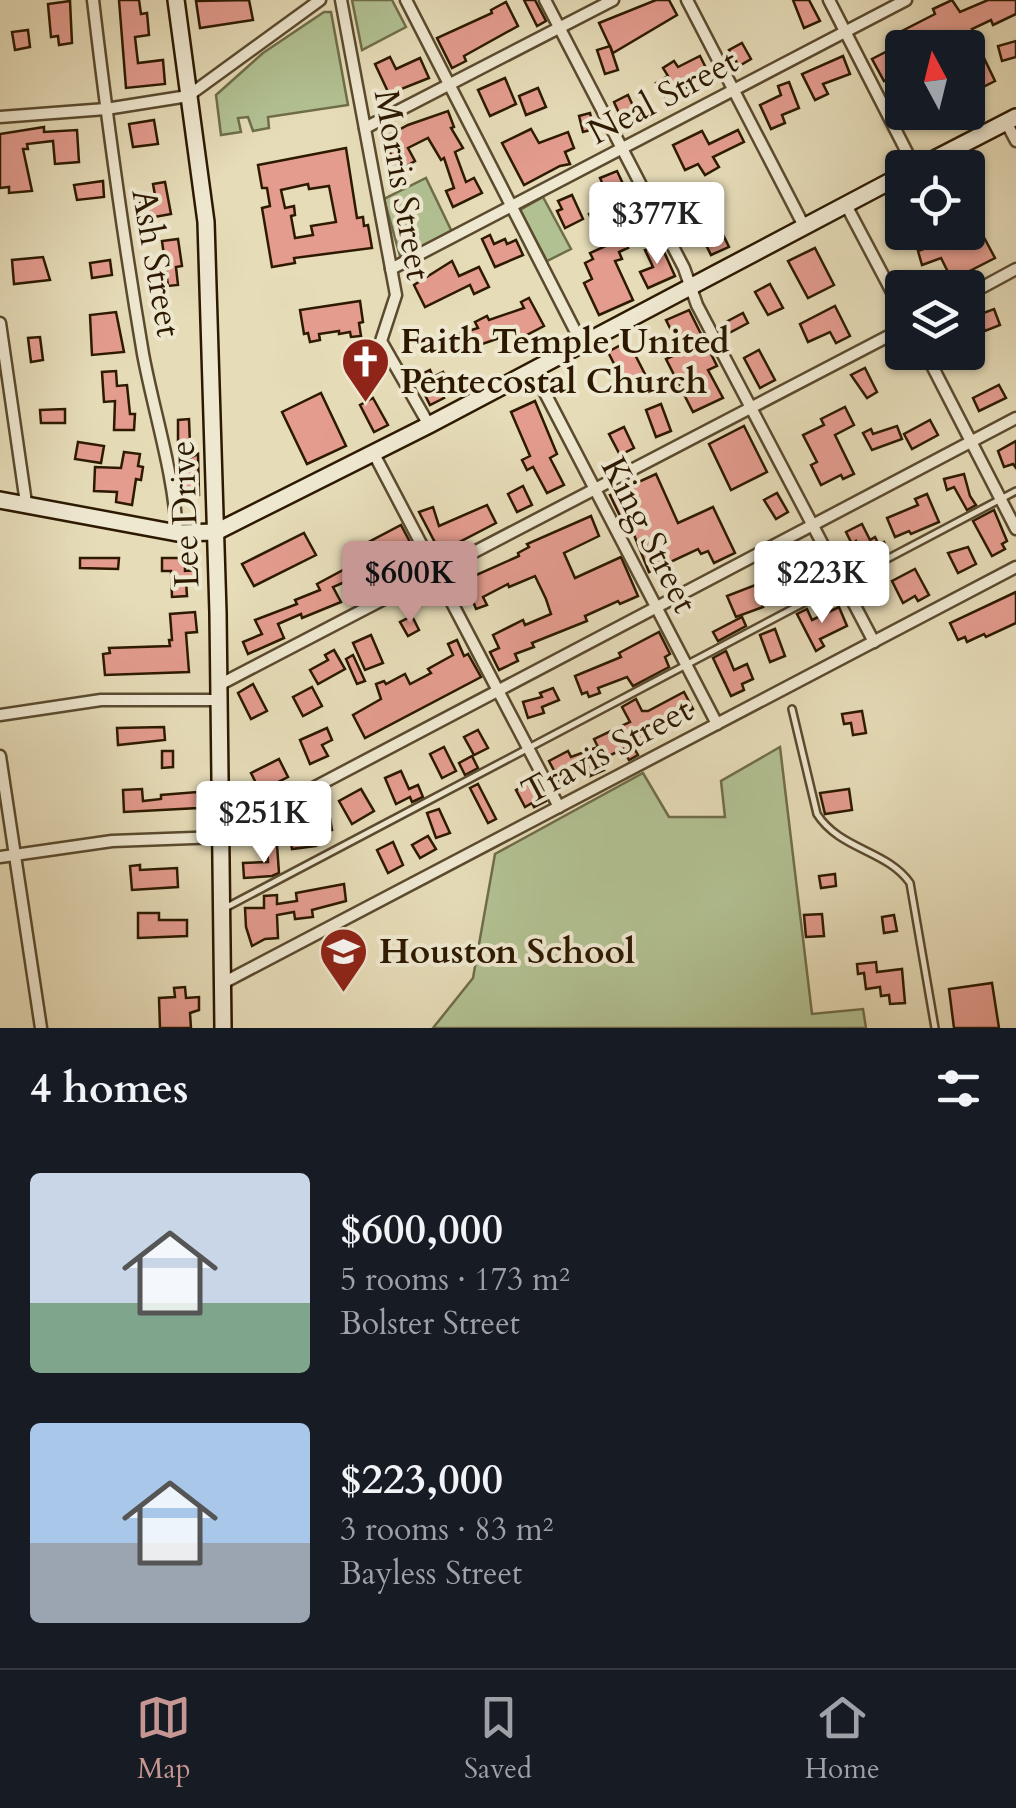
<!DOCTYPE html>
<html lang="en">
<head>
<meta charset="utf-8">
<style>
	body { margin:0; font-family:Cardo,serif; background:#20242c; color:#f1f3f6; height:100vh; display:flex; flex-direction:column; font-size:38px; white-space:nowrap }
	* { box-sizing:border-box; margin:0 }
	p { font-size:32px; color:#9ea1a6 }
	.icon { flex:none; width:55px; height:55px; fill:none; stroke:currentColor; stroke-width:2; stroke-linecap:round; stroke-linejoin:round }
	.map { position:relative; height:1028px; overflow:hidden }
	.side { display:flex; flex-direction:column; background:#171b24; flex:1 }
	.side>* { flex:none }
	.needle { width:65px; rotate:353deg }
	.fabs { position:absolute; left:885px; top:30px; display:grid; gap:20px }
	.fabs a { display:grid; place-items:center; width:100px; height:100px; border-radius:10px; background:#171b24; box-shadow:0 2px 8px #0004; font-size:50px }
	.price { position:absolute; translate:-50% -85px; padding:0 22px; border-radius:10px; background:#fff; color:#222; font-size:32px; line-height:65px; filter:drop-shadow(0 2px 5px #0008) }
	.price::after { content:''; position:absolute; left:50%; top:60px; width:30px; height:22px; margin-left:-15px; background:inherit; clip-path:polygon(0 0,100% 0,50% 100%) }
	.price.active { background:#c59692; color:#111 }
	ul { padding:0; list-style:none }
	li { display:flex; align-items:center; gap:30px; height:250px; padding:0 30px }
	li span { display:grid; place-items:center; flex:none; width:280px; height:200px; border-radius:10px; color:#555 }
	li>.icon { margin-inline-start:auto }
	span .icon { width:120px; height:120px; fill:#fffc; stroke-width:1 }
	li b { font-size:42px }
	h2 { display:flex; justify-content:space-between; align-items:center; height:120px; padding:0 30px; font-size:42px }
	.tab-bar { display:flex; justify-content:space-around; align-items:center; height:140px; border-top:2px solid #363941; background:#171b24; font-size:28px; color:#9ea1a6 }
	.tab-bar a { display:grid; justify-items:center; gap:5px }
	.tab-bar .active { color:#c59692 }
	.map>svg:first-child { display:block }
	.green { fill:#b2c192; stroke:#6f6d49; stroke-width:2.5 }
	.building { fill:#e49c8e; stroke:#2c1900; stroke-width:2.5; fill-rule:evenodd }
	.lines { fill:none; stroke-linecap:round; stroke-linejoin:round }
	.service-casing { stroke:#5a4a2e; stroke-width:10 }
	.minor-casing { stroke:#5a4a2e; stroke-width:15 }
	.secondary-casing { stroke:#2c1900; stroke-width:20 }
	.service { stroke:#efe8d1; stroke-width:5 }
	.minor { stroke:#efe8d1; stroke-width:10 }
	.secondary { stroke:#efe8d1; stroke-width:15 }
	.labels { text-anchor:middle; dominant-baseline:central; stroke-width:8; stroke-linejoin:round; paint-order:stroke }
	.street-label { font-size:35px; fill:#2c1900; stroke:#efe8d1 }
	.poi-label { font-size:35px; font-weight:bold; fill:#2c1900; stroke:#efe8d1; text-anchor:start }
</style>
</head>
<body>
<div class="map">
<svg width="1016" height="1028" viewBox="0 0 1016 1028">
	<rect width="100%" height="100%" fill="#e6dcb8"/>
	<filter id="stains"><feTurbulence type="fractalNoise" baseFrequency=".002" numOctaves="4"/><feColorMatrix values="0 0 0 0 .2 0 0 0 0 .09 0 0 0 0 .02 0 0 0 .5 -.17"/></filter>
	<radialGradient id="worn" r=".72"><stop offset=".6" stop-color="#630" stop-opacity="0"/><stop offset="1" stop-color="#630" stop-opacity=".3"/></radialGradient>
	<g class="green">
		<polygon points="352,0 392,0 406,27 362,50"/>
		<polygon points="324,12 331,12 348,105 268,117 269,128 253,131 248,117 238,118 241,132 221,135 216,95 263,53"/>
		<polygon points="426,178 452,232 404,257 400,256 384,199"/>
		<polygon points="543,197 571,249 547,261 520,210"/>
		<polygon points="780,747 812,1014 863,1009 866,1028 433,1028 473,978 495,854 643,773 669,817 725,817 721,781"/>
	</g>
	<g class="building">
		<polygon points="119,0 139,0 141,14 147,13 149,35 135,37 138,63 163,60 165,84 126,88"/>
		<polygon points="249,0 253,20 200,28 196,1"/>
		<polygon points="524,0 535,0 546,21 537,26"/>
		<polygon points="656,0 669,0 677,15 613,53 599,23"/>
		<polygon points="793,0 809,0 820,21 804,28"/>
		<polygon points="952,0 960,12 988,0 1016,0 1016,14 993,25 991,20 972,29 975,35 952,47 949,42 932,48 902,46 902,71 884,81 872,59 901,44 896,34 935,14 933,9"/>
		<polygon points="70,1 72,43 59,45 58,36 51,37 48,4"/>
		<polygon points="506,2 518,26 464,56 466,61 452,68 437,38 492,13 491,10"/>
		<polygon points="28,30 30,47 15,50 12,32"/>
		<polygon points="1016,41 1016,57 1002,61 998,46"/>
		<polygon points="742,43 751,59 739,66 729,50"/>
		<polygon points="610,46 618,70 605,74 597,50"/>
		<polygon points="700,56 712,80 693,90 691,86 665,97 656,83 668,76 663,68 674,61 678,67"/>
		<polygon points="843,56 850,74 823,84 828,94 815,100 802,74"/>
		<polygon points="390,57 396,69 420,58 429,78 389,94 375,64"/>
		<polygon points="984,58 995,81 981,88 969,65"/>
		<polygon points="505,78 516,104 490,116 478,90"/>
		<polygon points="789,82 799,108 782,115 785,123 771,129 760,105 781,95 778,86"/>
		<polygon points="538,88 546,107 526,115 519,96"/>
		<polygon points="628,95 639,119 625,126 614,102"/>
		<polygon points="448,111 454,127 451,128 463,148 455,152 466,182 474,178 482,193 453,207 446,191 454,188 444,158 441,160 428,138 408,148 415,161 400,170 382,139 408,125"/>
		<polygon points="590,113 594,129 583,132 579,116"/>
		<polygon points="154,120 158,144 133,147 129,124"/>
		<polygon points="44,127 44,132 77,130 79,162 55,164 53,141 27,144 28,149 23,149 32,191 9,193 9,187 0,188 0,134"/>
		<polygon points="531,129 539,143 568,132 574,148 565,152 570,164 560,166 524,185 502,143"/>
		<polygon points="738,130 744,142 713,157 719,167 705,175 698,164 685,170 673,145 702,131 709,144"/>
		<path d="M346 148 357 218 363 217 364 226 368 225 372 248 294 258 295 263 272 267 262 208 270 206 267 188H262L258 165ZM308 184 309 189 329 186 336 222 311 226 313 235 295 238 291 216 295 215 294 206 285 208 281 190Z"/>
		<polygon points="617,171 624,186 607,194 600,178"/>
		<polygon points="103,181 104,197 77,200 74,185"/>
		<polygon points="165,182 171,214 143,219 140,203 156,201 153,184"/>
		<polygon points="702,191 729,247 711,255 684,200"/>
		<polygon points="572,195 583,219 565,228 557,211 562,209 558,201"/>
		<polygon points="610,203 619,220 598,232 589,214"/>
		<polygon points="979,228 995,258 952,280 941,258 922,265 918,251 943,242 941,236 950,232 954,232 956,240"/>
		<polygon points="490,235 494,244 505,239 507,244 516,240 523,255 495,267 482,239"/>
		<polygon points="623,238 628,248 619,252 622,259 615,261 633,300 599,315 584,283 592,279 585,263 593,259 590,253"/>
		<polygon points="178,239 182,266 176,267 178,285 168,286 162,241"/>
		<polygon points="660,243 675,276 648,288 640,272 653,267 645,250"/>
		<polygon points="815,248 834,285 808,298 788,261"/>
		<polygon points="43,257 50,280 14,284 12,260"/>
		<polygon points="110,260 112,275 92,278 90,263"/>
		<polygon points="452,261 459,276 479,267 489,287 474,294 470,285 425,307 414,285"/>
		<polygon points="770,284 783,308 768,315 755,292"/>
		<polygon points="529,298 544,326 517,340 514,333 465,350 459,334 478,328 475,322 487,316 489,320 524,308 521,302"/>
		<polygon points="360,301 363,322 359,323 361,336 351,337 350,332 339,334 339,331 319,334 320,340 310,342 308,333 304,334 300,310"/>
		<polygon points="835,306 850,336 836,343 830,332 808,342 800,324"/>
		<polygon points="994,309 1000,325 985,331 978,315"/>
		<polygon points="689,310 717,366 708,370 723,398 693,412 666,359 682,352 666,320"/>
		<polygon points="116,312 124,352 92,355 90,315"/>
		<polygon points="743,313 748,323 729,333 724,323"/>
		<polygon points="40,337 43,360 31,362 28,338"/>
		<polygon points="628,341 648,380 628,391 608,352"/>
		<polygon points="759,350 775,380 760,388 744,358"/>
		<polygon points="948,352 981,352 954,366"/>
		<polygon points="865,368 877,392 867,398 851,375"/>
		<polygon points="430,370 433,377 443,372 448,382 439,387 444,398 430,405 416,377"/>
		<polygon points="116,371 117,386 127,385 130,414 135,414 134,430 114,430 115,401 104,402 102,372"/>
		<polygon points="999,385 1006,398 979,411 973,398"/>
		<polygon points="321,393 346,446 307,464 282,412"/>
		<polygon points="373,398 388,425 374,432 360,405"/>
		<polygon points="535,401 557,454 550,458 564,485 547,493 533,467 527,470 522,460 530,456 511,412"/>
		<polygon points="661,404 671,431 656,437 646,410"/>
		<polygon points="845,407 854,425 835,435 854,474 843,479 841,475 821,485 811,465 817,462 803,435 824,425 821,419"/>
		<polygon points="65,409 65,423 41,423 40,410"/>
		<polygon points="189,419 190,445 178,446 178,420"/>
		<polygon points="930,420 938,435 912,449 904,434"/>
		<polygon points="744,426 767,472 731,490 709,444"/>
		<polygon points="897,426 902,439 872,450 863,433 871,429 873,434"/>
		<polygon points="624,427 634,448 620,455 609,434"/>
		<polygon points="1016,441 1016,468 1013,464 1004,467 998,451"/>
		<polygon points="78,442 104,446 101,463 75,459"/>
		<polygon points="124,452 140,454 138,466 143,467 141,480 136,479 132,505 116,502 117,492 94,491 95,467 121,468"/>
		<polygon points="198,454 199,495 190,497 187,495 180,462"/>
		<polygon points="656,474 678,523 713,507 735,553 714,563 708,551 701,554 698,549 649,572 626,515 621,518 610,495"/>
		<polygon points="964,474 970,496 976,505 967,510 954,487 947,490 944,479"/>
		<polygon points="523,486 532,505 517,512 508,494"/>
		<polygon points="777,493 788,512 776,519 764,500"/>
		<polygon points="927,494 939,522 911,534 909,531 895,537 887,518 918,505 915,499"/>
		<polygon points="487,505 496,523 440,552 419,512 433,507 439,526"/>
		<polygon points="994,510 1007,541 1002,544 1005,549 992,556 973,521"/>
		<polygon points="591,516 599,536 564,553 575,578 621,557 638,596 620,604 618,601 585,616 587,621 532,643 534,647 515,654 518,661 499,670 490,652 499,648 493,635 523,620 525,625 551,614 546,599 535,576 509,587 508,584 483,597 487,605 476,609 465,580 519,556 518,553 529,547 527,544"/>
		<polygon points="862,524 870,540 875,537 879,545 884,542 888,551 867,562 856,541 852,544 846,532"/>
		<polygon points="401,525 421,563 419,564 421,570 385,589 372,564 352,574 354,578 333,587 341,602 302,618 301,614 278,624 284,638 248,654 243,642 262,634 255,620 297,604 295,600 320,590 317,584 356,563 352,555 365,548 363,545"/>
		<polygon points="304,533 316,555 254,586 242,564"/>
		<polygon points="968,547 976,564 958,573 948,553"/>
		<polygon points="809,554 816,576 797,583 789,561"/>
		<polygon points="80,558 119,558 118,569 80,568"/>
		<polygon points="162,558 185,558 185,571 199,570 199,581 186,581 187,596 172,597 171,571 162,571"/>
		<polygon points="915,569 929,595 918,601 915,596 903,603 892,581"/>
		<polygon points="763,582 769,595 760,599 763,607 736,617 727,596"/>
		<polygon points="1016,592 1016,623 986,637 984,634 967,642 965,637 958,640 950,623"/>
		<polygon points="839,607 847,626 820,639 824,646 816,651 797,614 807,609 812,620"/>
		<polygon points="195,612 197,632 186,633 189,672 105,675 103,654 110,653 109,648 170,646 169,640 172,640 170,614"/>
		<polygon points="412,616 419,630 408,636 400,622"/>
		<polygon points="742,617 746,626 718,641 713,632"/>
		<polygon points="775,629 785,656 770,662 760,635"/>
		<polygon points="659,632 670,654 665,657 669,667 633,686 627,677 598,688 600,693 589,697 587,692 582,694 575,676 621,657 619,653"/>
		<polygon points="371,635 383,663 365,670 353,643"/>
		<polygon points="457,640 464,656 468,654 481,677 365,738 353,715 381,699 376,684 384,681 386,684 405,674 410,684 431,673 428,669 453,655 448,644"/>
		<polygon points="334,650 345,669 318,684 310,670 328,660 325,655"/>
		<polygon points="726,651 734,670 747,664 753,679 742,684 744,690 731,696 713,658"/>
		<polygon points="353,655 365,681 357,684 346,659"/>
		<polygon points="253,684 267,711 251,719 238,693"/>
		<polygon points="312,687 322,706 303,716 293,697"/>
		<polygon points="553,688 559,700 542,707 544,713 528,718 523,702 542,697 540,693"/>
		<polygon points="684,692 693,709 655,729 658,734 638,742 640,745 634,748 638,755 629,760 623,749 600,760 604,770 590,776 588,771 562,786 549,761 568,751 571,757 598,747 594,739 630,722 622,707 636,699 642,711 648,711"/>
		<polygon points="862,711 866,733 853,735 851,723 844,724 842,714"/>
		<polygon points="164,727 165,740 118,745 117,728"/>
		<polygon points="327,728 332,740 322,745 328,756 310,764 300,740"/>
		<polygon points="478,730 488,748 474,755 464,737"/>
		<polygon points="444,747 456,771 442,778 430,754"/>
		<polygon points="162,751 173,751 173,767 162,768"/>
		<polygon points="472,756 478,768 465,775 459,763"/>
		<polygon points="279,759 288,777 260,791 251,773"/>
		<polygon points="401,771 409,789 418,785 423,797 412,802 410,797 396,804 385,778"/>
		<polygon points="533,775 546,801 534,807 532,803 525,807 516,790 522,787 520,782"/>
		<polygon points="478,784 496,819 488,823 470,788"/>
		<polygon points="142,789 143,801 161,799 161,795 197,792 198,808 124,812 123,790"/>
		<polygon points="361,789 374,811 352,824 339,801"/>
		<polygon points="849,789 852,810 825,814 820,793"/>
		<polygon points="439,809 450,833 436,838 427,813"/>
		<polygon points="329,812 332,830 314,833 316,846 292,849 288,824 309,821 308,815"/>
		<polygon points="428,836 436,849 420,858 412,845"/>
		<polygon points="393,842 403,865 388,873 377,850"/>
		<polygon points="277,845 279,873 272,876 244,878 243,863 268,862 267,846"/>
		<polygon points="140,865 140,870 177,868 178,887 132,890 130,866"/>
		<polygon points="835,874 836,886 821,888 819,876"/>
		<polygon points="344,884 346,901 312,910 313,917 295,919 294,912 277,915 278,938 265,939 252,946 246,927 245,908 264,908 264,896 277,895 277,904 297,901 296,893"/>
		<polygon points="138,913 159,913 159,920 187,920 187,936 138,938"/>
		<polygon points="822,914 824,936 806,937 804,915"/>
		<polygon points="894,915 897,931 884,933 882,917"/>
		<polygon points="876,962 877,972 902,969 905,1003 890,1004 889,995 881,996 880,987 866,989 864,973 858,974 857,964"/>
		<polygon points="992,983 999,1028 954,1028 949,989"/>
		<polygon points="185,987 186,998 199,997 199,1010 190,1013 191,1028 160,1028 159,998 175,997 174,988"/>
	</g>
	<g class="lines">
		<defs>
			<g id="service">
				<path d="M792 709 817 814C840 850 887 850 910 883L935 1028"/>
				<polyline points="227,907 1016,491"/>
			</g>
			<g id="minor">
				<path d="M93 0C107 119 123 236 143 354 154 413 174 473 177 533"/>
				<polyline points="341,0 396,295 381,341 429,425"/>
				<polyline points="406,0 582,344"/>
				<polyline points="545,0 684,268 697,305 874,642"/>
				<polyline points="687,0 805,228"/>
				<polyline points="829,0 915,168"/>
				<polyline points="0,117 106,109 188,96 320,0"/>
				<polyline points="1006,122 1016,141"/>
				<polyline points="365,128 613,0"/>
				<polyline points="846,205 902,311"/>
				<polyline points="391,269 906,0"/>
				<polyline points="968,295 1016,269"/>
				<polyline points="0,323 26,503"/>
				<polyline points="925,352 1016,529"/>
				<polyline points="533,370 717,724"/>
				<polyline points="374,454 559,807"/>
				<polyline points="219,685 902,329"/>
				<polyline points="0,715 101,700 219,700"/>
				<polyline points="0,756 41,1028"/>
				<polyline points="0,857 112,841 220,837 1016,418"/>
				<polyline points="223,983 1016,567"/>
			</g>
			<g id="secondary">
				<polyline points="176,0 206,222 218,613 223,1028"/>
				<polyline points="917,168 1016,117"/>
				<polyline points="0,500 177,533 216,532 429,425 902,175"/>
			</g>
		</defs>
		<use href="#service" class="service-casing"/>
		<use href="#minor" class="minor-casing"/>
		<use href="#secondary" class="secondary-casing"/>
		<use href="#service" class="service"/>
		<use href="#minor" class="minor"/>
		<use href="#secondary" class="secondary"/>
	</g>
	<defs>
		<symbol id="church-pin" viewBox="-11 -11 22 30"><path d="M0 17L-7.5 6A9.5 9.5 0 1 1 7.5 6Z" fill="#8f2418" stroke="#efe8d1"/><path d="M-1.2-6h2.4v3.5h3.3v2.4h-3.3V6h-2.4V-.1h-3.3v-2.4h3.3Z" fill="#fff"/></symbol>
		<symbol id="school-pin" viewBox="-11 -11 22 30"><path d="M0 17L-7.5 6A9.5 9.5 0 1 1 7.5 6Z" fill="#8f2418" stroke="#efe8d1"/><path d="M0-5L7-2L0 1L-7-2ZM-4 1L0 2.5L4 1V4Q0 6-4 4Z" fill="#fff"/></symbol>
	</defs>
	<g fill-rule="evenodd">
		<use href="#church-pin" x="338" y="334" width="55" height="75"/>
		<use href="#school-pin" x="316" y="924" width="55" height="75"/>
	</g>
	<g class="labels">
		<g class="street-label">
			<text transform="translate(663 97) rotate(-28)">Neal Street</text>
			<text transform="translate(402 185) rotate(80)">Morris Street</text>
			<text transform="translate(156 263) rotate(80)">Ash Street</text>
			<text transform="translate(185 514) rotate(-92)">Lee Drive</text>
			<text transform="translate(649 535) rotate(63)">King Street</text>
			<text transform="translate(607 751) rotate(-28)">Travis Street</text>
		</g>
		<g class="poi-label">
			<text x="400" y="342">Faith Temple United<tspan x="400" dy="40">Pentecostal Church</tspan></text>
			<text x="379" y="952">Houston School</text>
		</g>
	</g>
	<rect width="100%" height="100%" filter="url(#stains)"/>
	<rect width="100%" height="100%" fill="url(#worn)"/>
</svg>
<div class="fabs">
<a><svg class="needle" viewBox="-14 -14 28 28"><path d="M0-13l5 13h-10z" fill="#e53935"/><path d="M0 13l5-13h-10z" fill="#9ea1a6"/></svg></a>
<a><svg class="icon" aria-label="locate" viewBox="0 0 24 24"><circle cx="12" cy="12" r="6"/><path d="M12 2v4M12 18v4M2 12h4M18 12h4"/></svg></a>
<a><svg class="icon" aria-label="layers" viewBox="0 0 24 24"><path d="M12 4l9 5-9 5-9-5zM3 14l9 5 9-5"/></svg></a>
</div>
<b class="price" style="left:657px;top:267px">$377K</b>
<b class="price active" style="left:410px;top:626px">$600K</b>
<b class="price" style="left:822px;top:626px">$223K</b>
<b class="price" style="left:264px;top:866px">$251K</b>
</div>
<section class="side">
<h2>4 homes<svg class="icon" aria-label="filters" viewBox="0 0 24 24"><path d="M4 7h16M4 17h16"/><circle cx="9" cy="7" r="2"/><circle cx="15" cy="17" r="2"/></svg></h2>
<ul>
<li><span style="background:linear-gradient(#c9d6e8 65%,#7fa58c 0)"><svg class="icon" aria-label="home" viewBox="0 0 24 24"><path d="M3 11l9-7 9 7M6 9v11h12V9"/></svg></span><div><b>$600,000</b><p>5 rooms · 173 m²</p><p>Bolster Street</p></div></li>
<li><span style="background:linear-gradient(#a9c7e8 60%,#9aa5b1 0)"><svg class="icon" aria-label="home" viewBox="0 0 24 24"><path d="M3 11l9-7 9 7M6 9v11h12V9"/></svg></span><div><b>$223,000</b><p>3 rooms · 83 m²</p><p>Bayless Street</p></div></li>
</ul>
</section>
<nav class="tab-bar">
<a class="active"><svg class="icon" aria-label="map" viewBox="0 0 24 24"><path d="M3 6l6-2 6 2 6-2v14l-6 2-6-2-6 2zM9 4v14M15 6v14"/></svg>Map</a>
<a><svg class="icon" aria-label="saved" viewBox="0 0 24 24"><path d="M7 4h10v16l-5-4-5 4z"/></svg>Saved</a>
<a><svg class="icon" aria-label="home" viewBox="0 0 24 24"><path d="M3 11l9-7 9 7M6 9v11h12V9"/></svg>Home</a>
</nav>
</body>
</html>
